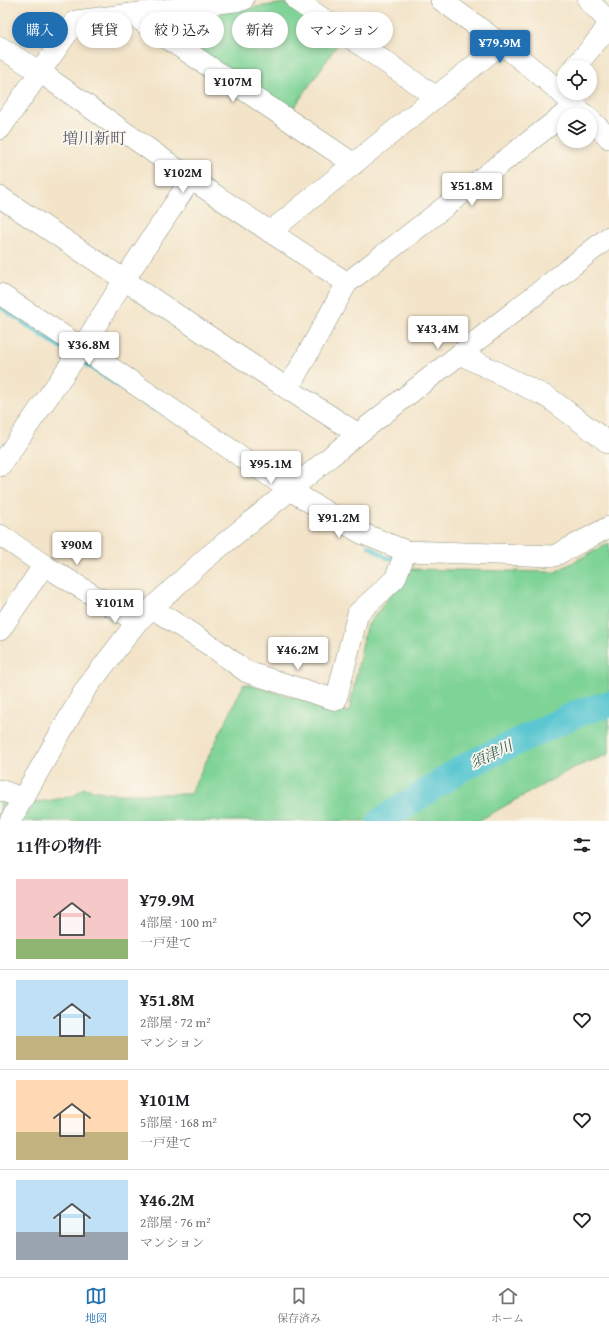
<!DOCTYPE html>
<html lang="ja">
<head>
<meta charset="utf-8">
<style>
	body { margin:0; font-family:"Gentium Book Plus","Noto Serif JP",serif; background:#f6f6f6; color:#202124; height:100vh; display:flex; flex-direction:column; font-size:15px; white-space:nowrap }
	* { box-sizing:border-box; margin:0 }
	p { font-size:13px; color:#757577 }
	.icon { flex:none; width:22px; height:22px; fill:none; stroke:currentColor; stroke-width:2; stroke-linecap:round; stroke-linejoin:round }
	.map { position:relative; height:821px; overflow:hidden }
	.sheet { display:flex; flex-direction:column; background:#fff; flex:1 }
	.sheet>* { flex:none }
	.guide { position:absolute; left:12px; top:12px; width:400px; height:36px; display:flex; gap:8px }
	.fabs { position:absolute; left:557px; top:60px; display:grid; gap:8px }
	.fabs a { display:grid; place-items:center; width:40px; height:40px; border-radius:50%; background:#fff; box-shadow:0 2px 6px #0003; font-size:20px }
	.price { position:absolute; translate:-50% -34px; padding:0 9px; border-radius:4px; background:#fff; color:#222; font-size:13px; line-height:26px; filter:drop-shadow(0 1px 2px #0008) }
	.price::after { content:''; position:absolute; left:50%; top:24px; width:12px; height:9px; margin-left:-6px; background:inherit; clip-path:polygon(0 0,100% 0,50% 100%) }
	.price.active { background:#1f6fb2; color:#fff }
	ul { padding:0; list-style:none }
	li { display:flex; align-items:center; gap:12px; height:100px; padding:0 16px }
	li+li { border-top:1px solid #e0e0e0 }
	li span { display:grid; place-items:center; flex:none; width:112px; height:80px; border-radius:0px; color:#555 }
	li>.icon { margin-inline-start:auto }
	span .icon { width:48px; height:48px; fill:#fffc; stroke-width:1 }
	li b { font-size:17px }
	h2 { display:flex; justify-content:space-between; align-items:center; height:48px; padding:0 16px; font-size:17px }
	.pill { padding:0 14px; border-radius:18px; background:#fff; box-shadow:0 2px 6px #0003; font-size:14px; line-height:36px }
	.pill.active { background:#1f6fb2; color:#fff }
	.menu { display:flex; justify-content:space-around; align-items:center; height:56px; border-top:1px solid #e0e0e0; background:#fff; font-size:11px; color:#757577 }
	.menu a { display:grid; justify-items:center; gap:2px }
	.menu .active { color:#1f6fb2 }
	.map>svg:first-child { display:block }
	.green { fill:#7ed396; stroke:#4e8865 }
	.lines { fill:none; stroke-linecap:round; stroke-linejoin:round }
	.stream { stroke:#5bc7d1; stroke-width:4.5 }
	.river { stroke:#5bc7d1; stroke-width:27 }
	.minor-casing { stroke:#89907e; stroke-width:22 }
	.minor { stroke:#fff; stroke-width:21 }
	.labels { text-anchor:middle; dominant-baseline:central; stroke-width:3.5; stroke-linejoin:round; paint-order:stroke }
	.water-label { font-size:15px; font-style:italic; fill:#2e605b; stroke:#fbf7ec }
	.quarter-label { font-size:16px; fill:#5c6071; stroke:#fbf7ec }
</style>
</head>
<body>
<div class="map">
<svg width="609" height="821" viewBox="0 0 609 821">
	<rect width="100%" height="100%" fill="#fbf7ec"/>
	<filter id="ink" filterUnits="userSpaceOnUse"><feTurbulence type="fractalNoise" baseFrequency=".025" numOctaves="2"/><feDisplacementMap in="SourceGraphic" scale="8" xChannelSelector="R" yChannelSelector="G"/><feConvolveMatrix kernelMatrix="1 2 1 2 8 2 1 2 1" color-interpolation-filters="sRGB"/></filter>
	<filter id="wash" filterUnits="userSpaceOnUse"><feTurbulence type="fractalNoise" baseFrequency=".012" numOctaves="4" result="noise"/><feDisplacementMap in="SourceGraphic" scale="16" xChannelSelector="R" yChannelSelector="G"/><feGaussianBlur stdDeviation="0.9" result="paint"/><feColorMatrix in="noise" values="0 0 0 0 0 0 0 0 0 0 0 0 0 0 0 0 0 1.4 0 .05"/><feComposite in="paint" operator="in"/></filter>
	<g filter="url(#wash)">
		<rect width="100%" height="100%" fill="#f3e4c9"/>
		<g class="green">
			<polygon points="285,3 340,41 291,112 170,29 171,19"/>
			<polygon points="609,543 609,754 573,768 478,821 0,821 0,800 10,804 47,801 74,796 83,788 113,794 190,794 244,684 349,712 366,627 411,569 555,572"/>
		</g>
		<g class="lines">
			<g class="stream">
				<polyline points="0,307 72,355"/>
				<polyline points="80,360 155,410"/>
				<polyline points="369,546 387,558 398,558"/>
			</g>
			<polyline class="river" points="381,821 464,767 578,713 609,704"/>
		</g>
	</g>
	<g filter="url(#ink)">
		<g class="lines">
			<defs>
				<g id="minor">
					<polyline points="296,0 436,97"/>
					<path d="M441 0C491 36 541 72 585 115"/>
					<polyline points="588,0 609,22"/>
					<polyline points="131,14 354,164"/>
					<polyline points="0,47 40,72 191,179 347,283"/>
					<polyline points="575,67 601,36 609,22"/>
					<polyline points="590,119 609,138"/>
					<polyline points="0,129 76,21 243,0"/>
					<polyline points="0,197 288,389 358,434"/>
					<polyline points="270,232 501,44"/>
					<polyline points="0,294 82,348 290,490 361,533 406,551 554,556 609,527"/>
					<polyline points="460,354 549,398 609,443"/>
					<polyline points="288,389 347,283 576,105"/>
					<polyline points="0,466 82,348 124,280 191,179"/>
					<polyline points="0,535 44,565 137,622"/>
					<polyline points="152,608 214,648 247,672 336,700 358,613 395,579 406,551"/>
					<polyline points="0,630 44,565"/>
					<polyline points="0,790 22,798"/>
					<polyline points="10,821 85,690 137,622 205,559 290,490 358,434 609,237"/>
				</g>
			</defs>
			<use href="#minor" class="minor-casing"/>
			<use href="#minor" class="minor"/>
		</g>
	</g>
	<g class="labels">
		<g class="water-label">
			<text transform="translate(491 754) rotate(-25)">須津川</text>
		</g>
		<g class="quarter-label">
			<text x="94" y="138">増川新町</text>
		</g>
	</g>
</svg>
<div class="fabs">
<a><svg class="icon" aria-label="locate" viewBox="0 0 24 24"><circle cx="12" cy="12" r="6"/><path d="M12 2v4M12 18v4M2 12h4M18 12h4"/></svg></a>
<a><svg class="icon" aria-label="layers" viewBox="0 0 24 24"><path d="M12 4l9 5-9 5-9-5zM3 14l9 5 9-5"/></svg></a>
</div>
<b class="price active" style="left:500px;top:64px">¥79.9M</b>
<b class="price" style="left:233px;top:103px">¥107M</b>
<b class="price" style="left:183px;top:194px">¥102M</b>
<b class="price" style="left:472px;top:207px">¥51.8M</b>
<b class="price" style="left:438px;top:350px">¥43.4M</b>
<b class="price" style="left:89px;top:366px">¥36.8M</b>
<b class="price" style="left:271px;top:485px">¥95.1M</b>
<b class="price" style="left:339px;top:539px">¥91.2M</b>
<b class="price" style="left:77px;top:566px">¥90M</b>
<b class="price" style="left:115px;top:624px">¥101M</b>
<b class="price" style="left:298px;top:671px">¥46.2M</b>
<div class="guide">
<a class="pill active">購入</a>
<a class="pill">賃貸</a>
<a class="pill">絞り込み</a>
<a class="pill">新着</a>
<a class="pill">マンション</a>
</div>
</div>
<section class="sheet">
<h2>11件の物件<svg class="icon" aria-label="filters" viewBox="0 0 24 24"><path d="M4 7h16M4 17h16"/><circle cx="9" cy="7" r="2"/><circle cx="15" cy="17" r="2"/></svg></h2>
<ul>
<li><span style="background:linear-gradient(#f6c9c9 75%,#8fb573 0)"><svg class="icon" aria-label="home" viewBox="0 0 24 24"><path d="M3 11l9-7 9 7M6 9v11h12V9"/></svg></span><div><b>¥79.9M</b><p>4部屋 · 100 m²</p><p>一戸建て</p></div><svg class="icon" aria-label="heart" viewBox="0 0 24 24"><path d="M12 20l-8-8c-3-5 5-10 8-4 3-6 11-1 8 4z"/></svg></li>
<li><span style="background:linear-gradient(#bfe0f5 70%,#c2b280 0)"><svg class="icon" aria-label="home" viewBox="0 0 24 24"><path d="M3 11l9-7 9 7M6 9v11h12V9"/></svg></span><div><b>¥51.8M</b><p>2部屋 · 72 m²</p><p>マンション</p></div><svg class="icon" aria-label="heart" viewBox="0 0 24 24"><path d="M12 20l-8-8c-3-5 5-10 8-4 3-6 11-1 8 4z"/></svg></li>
<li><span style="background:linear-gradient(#ffd9b3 65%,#c2b280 0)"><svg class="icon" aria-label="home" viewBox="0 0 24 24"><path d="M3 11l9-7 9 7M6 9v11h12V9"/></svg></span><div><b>¥101M</b><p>5部屋 · 168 m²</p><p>一戸建て</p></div><svg class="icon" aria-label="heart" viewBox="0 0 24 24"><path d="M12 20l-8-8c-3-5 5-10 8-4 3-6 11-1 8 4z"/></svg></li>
<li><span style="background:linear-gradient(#bfe0f5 65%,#9aa5b1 0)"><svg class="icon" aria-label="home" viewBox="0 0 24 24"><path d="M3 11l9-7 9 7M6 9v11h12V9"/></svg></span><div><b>¥46.2M</b><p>2部屋 · 76 m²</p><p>マンション</p></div><svg class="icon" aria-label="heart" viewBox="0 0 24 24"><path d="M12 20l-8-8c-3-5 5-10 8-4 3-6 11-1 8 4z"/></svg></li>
</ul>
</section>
<nav class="menu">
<a class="active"><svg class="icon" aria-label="map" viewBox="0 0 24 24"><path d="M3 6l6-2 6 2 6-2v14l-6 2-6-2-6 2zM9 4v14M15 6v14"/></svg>地図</a>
<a><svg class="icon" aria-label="saved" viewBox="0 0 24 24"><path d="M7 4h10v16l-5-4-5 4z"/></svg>保存済み</a>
<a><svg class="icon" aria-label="home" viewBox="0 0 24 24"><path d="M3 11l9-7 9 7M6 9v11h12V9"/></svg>ホーム</a>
</nav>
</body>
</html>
